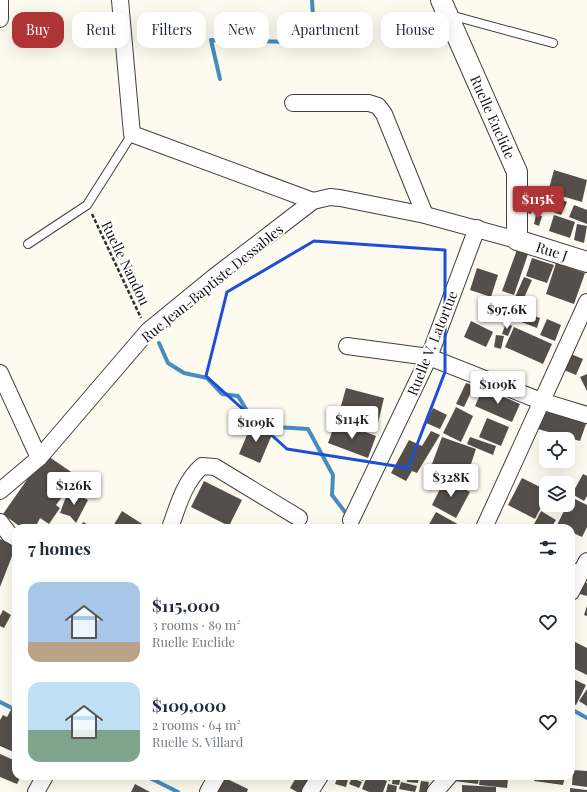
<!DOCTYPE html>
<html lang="en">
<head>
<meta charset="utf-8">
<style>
	body { margin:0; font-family:"Playfair Display",serif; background:#f2f2f3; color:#1f2937; height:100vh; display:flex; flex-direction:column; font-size:15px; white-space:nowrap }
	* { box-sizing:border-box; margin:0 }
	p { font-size:13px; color:#747a83 }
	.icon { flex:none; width:22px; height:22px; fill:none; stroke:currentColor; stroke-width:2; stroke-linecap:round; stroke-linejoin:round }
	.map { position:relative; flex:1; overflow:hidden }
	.sheet { position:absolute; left:12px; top:524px; width:563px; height:256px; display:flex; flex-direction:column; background:#fff; border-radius:12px; box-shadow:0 4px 16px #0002 }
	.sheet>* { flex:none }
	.banner { position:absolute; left:12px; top:12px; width:563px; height:36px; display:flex; gap:8px }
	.fabs { position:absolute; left:539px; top:432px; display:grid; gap:8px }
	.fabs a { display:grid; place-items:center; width:36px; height:36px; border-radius:8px; background:#fff; box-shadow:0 4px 16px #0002; font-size:20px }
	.price { position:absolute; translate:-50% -34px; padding:0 9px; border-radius:4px; background:#fff; color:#222; font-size:13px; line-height:26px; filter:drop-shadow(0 1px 2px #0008) }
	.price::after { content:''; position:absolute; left:50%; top:24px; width:12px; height:9px; margin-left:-6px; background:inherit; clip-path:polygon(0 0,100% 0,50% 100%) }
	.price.on { background:#af3435; color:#fff }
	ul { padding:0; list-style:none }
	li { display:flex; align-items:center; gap:12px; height:100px; padding:0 16px }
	li span { display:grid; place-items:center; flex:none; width:112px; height:80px; border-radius:12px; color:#555 }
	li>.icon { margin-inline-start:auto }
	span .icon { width:48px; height:48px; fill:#fffc; stroke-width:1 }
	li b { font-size:17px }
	h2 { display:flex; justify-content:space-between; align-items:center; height:48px; padding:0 16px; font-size:17px }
	.chip { padding:0 14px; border-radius:12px; background:#fff; box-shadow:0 4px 16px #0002; font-size:14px; line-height:36px }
	.chip.on { background:#af3435; color:#fff }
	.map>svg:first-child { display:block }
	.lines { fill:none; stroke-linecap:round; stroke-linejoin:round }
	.stream { stroke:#488bbf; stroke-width:4 }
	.building { fill:#554f4b }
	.service-casing { stroke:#404040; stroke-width:10 }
	.minor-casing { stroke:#404040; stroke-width:18 }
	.tertiary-casing { stroke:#404040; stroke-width:22 }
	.path { stroke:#2f2f2f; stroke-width:2.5; stroke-dasharray:4 2; stroke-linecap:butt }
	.service { stroke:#fff; stroke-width:8 }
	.minor { stroke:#fff; stroke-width:16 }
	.tertiary { stroke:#fff; stroke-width:20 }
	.marked { fill:none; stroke:#1d4ed8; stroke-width:3; stroke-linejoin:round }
	.labels { text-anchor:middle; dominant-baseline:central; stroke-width:4; stroke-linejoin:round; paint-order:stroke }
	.street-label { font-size:14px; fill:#0d0d0d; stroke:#fff }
</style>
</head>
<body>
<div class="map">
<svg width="587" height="792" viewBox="0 0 587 792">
	<rect width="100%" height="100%" fill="#fdfbf0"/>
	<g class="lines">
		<g class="stream">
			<polyline points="220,79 211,40 291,42 312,45 314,33 312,0"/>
			<polyline points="159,343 168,363 184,373 207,378 222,394 238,396 252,419 277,427 308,429 333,475 332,495 348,516"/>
			<polyline points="0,702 16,710"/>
			<polyline points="571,709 587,718"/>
			<polyline points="146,776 178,792"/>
		</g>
	</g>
	<g class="building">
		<polygon points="554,170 587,180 582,202 548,192"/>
		<polygon points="537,190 547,195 543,203 533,198"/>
		<polygon points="560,199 567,202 561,215 553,212"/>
		<polygon points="529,200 535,203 531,214 525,212"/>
		<polygon points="574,205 587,210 587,224 569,217"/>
		<polygon points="536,215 542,216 539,226 534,224"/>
		<polygon points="554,215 575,222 570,238 549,231"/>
		<polygon points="577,224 587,226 584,243 574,240"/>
		<polygon points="518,247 529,251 514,295 502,291"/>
		<polygon points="532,258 554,265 547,283 526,276"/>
		<polygon points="556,263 585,273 574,304 546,294"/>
		<polygon points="477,268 498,275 491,297 470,290"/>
		<polygon points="524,277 532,280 520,307 512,304"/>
		<polygon points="518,310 540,318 537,328 514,319"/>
		<polygon points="547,319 561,325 555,341 540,335"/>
		<polygon points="471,321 493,332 486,347 464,337"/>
		<polygon points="506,323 512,326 508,336 502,334"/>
		<polygon points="514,327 552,344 543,364 505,347"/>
		<polygon points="496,335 504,336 501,349 494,347"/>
		<polygon points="571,354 583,359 576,375 564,370"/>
		<polygon points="587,374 587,391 580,377"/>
		<polygon points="466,383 474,386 464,407 456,404"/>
		<polygon points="346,388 384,398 378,423 339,413"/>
		<polygon points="483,388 520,404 512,422 475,406"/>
		<polygon points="456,407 473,416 461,442 443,433"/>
		<polygon points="433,408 447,415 440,429 426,423"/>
		<polygon points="545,408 587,421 580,441 538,429"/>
		<polygon points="487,418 509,427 501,446 479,437"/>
		<polygon points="336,421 376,436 368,458 328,443"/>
		<polygon points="252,423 273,432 260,463 239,454"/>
		<polygon points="431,431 440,435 417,473 412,471 406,481 391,473 409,440 422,446"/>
		<polygon points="442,437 476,449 467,476 432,464"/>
		<polygon points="470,437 496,446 493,455 467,444"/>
		<polygon points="45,454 77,476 56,505 60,508 49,524 40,518 35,528 22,528 3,514"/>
		<polygon points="583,474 587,476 587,496 584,501 572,494"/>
		<polygon points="522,478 546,490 546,498 535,519 508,505"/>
		<polygon points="445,479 470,492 456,518 432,505"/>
		<polygon points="204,481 242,500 229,526 191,507"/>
		<polygon points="70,490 88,500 76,523 70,516 60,513 67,494"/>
		<polygon points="571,497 587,505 587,527 582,537 571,532 571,528 563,528 557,525"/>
		<polygon points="122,511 147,527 147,528 112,528"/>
		<polygon points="541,511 556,520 551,528 532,528"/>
		<polygon points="436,512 461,526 459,528 427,528"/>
		<polygon points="83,522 95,528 80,528"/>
		<polygon points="0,539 16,546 0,587"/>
		<polygon points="584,582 587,583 587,596 580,594"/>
		<polygon points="587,606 587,616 584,615"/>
		<polygon points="3,610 11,615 4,628 0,626 0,616"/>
		<polygon points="571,640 587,648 587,675 571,667"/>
		<polygon points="571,678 586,685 576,705 571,703"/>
		<polygon points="587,689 587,706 579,701"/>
		<polygon points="12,708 16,710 16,753 0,746 0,720 3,715 7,717"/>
		<polygon points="0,754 16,761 16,776 21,776 17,784 0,777"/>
		<polygon points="573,770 587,771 587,787 572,785"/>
		<polygon points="221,776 248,789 247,792 215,792"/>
		<polygon points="297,776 314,776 307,792 297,792 290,788"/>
		<polygon points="338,776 349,776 346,787 335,784"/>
		<polygon points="356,776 365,776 363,781 355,778"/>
		<polygon points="367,776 374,776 387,781 383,792 369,792 362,789"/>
		<polygon points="383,776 391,776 390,781 382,778"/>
		<polygon points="393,776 401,776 399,785 392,784"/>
		<polygon points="407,776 419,776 418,783 407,782"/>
		<polygon points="455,776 479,776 478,784 454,781"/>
		<polygon points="480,776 508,779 507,788 479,785"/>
		<polygon points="538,776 565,776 563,785 534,781"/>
		<polygon points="352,778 362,782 359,788 349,784"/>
		<polygon points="421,781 429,782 427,792 419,792"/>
		<polygon points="401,782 417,786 415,792 399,789"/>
		<polygon points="135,784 150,792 131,792"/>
		<polygon points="388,784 397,786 396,792 386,792"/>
		<polygon points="462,785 496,787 496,792 462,792"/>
		<polygon points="570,788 587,790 587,792 570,792"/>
	</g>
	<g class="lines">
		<defs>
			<g id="service">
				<polyline points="450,15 553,43"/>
				<polyline points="28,244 87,205 132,134"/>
				<polyline points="571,566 581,572"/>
			</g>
			<g id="minor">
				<polyline points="120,0 132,134 313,201"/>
				<polyline points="0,19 0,0"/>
				<polyline points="293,103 369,103 378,106 384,114 425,215"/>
				<polyline points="347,346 429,357 541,401 587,415"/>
				<polyline points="0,373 39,458"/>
				<polyline points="0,491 39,458 148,331 214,277 313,201 330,197 340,198 425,215 517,240"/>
				<polyline points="351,520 429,357 477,228"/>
				<polyline points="0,522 9,534 16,538"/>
				<path d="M170 528C178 506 184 482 202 466L215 467 299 518"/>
				<polyline points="484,528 587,302"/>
				<polyline points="571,592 587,561"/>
				<polyline points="36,792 45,776"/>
				<polyline points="208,792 217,776"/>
				<polyline points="310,792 320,776"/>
				<polyline points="435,792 449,776"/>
			</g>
			<polyline id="tertiary" points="441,0 517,172 517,240 587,262"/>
		</defs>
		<use href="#service" class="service-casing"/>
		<use href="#minor" class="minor-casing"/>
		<use href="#tertiary" class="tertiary-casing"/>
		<polyline class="path" points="92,214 141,318"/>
		<use href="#service" class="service"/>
		<use href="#minor" class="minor"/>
		<use href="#tertiary" class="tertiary"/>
	</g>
	<path class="marked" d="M314 241 445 250V372L408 468 287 449 206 376 227 292Z"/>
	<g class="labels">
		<g class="street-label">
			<text transform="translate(493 117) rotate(66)">Ruelle Euclide</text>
			<text transform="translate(552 251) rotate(18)">Rue J</text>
			<text transform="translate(126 263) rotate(64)">Ruelle Nandou</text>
			<text transform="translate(212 283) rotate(-39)">Rue Jean-Baptiste Dessables</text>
			<text transform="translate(432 343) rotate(-68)">Ruelle V. Latortue</text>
		</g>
	</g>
</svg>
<div class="fabs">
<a><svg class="icon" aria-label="locate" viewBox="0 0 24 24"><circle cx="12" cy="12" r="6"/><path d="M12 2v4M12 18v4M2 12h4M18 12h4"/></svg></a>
<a><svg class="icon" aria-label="layers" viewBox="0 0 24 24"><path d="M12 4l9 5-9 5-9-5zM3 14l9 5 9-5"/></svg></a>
</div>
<b class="price on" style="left:538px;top:220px">$115K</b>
<b class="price" style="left:507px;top:330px">$97.6K</b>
<b class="price" style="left:498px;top:405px">$109K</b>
<b class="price" style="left:352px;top:440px">$114K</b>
<b class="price" style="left:256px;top:443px">$109K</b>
<b class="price" style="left:451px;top:498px">$328K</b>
<b class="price" style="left:74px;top:506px">$126K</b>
<div class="banner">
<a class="chip on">Buy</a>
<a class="chip">Rent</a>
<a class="chip">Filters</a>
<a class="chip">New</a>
<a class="chip">Apartment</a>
<a class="chip">House</a>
</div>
<section class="sheet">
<h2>7 homes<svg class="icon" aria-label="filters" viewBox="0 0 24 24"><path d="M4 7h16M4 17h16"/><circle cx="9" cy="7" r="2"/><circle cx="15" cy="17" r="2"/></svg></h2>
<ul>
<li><span style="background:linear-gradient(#a9c7e8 75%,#b9a48a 0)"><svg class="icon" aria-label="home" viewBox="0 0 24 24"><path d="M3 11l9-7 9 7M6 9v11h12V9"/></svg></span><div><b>$115,000</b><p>3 rooms · 89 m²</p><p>Ruelle Euclide</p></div><svg class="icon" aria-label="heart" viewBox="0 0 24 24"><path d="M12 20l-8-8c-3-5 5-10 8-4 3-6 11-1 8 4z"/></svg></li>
<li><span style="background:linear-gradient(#bfe0f5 60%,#7fa58c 0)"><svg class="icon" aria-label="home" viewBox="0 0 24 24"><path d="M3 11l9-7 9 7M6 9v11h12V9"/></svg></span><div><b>$109,000</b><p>2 rooms · 64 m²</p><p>Ruelle S. Villard</p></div><svg class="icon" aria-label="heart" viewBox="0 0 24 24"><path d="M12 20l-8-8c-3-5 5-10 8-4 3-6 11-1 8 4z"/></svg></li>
</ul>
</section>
</div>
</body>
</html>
